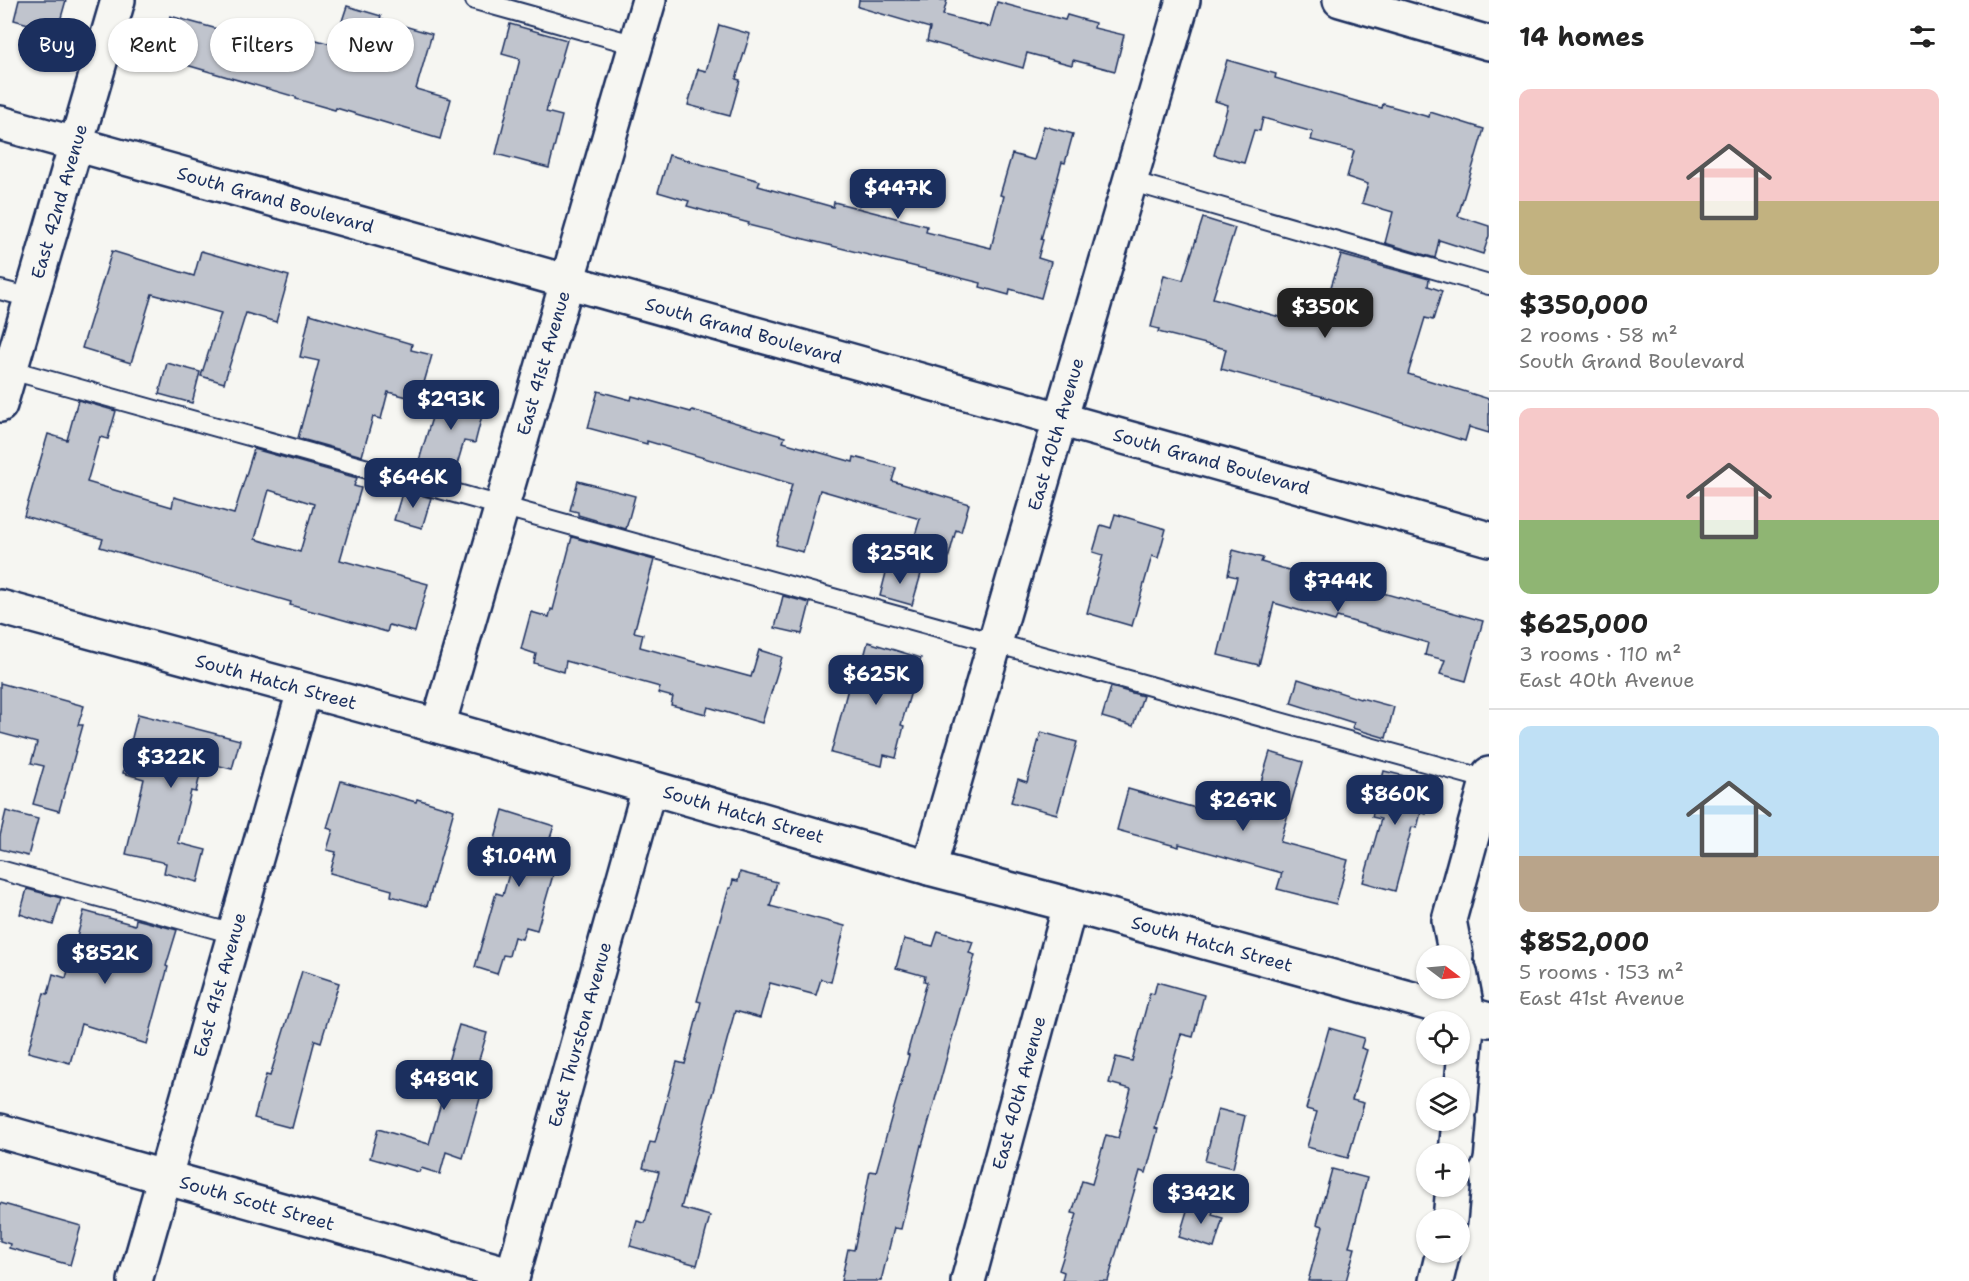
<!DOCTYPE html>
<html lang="en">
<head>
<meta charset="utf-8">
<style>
	body { margin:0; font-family:"Shantell Sans",sans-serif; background:#f2f2f2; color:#222; height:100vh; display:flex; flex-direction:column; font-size:22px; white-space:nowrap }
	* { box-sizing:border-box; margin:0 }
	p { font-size:20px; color:#767676 }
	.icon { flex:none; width:33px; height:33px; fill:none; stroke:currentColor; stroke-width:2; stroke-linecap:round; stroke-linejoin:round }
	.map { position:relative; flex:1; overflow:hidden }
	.sheet { display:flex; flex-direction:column; background:#fff; width:480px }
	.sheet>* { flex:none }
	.top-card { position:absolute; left:18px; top:18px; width:570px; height:54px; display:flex; gap:12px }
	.needle { width:39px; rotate:106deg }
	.fabs { position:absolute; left:1416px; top:945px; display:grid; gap:12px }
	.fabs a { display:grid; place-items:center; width:54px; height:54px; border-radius:50%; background:#fff; box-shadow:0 2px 4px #0004; font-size:30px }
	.price { position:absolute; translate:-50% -51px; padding:0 14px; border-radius:12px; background:#1b2f5e; color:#fff; font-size:20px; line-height:39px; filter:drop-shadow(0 2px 3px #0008) }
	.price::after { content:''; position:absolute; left:50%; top:36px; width:18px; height:14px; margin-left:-9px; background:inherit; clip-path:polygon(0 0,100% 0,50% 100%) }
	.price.selected { background:#222; color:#fff }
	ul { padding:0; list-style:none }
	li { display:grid; align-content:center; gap:12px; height:318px; padding:0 30px }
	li+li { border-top:2px solid #e0e0e0 }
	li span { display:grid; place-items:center; height:186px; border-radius:12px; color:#555 }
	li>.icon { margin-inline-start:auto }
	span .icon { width:108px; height:108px; fill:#fffc; stroke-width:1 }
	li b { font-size:26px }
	h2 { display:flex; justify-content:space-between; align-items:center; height:72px; padding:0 30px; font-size:26px }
	.tag { padding:0 21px; border-radius:27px; background:#fff; box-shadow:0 2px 4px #0004; font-size:21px; line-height:54px }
	.tag.selected { background:#1b2f5e; color:#fff }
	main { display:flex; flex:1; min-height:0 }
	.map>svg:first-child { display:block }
	.building { fill:#c0c4cd; stroke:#1b2f5e; stroke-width:1.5; fill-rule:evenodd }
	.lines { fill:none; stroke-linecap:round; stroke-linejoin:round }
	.service-casing { stroke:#1b2f5e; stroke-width:22 }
	.minor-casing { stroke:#1b2f5e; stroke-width:38 }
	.secondary-casing { stroke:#1b2f5e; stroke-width:38 }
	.service { stroke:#f6f6f2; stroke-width:18 }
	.minor { stroke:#f6f6f2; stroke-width:33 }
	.secondary { stroke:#f6f6f2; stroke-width:33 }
	.labels { text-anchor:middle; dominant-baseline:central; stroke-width:6; stroke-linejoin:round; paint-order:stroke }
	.street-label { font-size:18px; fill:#1b2f5e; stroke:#f6f6f2 }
</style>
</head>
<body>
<main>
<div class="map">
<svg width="1489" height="1281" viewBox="0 0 1489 1281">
	<rect width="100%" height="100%" fill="#f6f6f2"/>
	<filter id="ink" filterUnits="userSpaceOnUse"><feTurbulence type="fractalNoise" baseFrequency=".0167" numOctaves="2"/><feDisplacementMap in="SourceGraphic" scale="12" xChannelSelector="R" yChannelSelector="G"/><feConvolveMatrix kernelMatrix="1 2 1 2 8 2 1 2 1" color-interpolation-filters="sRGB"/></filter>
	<g filter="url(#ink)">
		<g class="building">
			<polygon points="19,0 66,0 57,32 14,20"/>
			<polygon points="859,0 947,0 943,15 990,27 997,2 1065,20 1067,15 1095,23 1094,28 1124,35 1115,71 1073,60 1072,65 1027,53 1023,68 927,41 930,28 858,7"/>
			<polygon points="347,6 381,16 380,19 432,34 416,89 451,99 440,139 336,108 335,110 296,99 296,97 159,57 170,16 309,54 313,39 334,45"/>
			<polygon points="510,24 567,40 546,112 562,116 549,168 496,154 520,59 502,54"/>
			<polygon points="719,25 750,34 736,79 740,80 730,116 688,105 698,69 706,71"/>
			<polygon points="1227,60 1276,74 1275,78 1373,106 1382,108 1383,104 1429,117 1430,112 1484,129 1458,216 1489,226 1489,236 1483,254 1439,240 1435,258 1385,243 1393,212 1362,203 1368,184 1347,177 1354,151 1311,140 1313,132 1263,118 1260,131 1254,130 1244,163 1214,155 1228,105 1215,101"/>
			<polygon points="1044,126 1073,134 1065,163 1062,162 1041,239 1043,240 1038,258 1051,262 1041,298 1010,289 1009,295 980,287 981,283 748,225 749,223 687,206 689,201 658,192 669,155 760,181 758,186 833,207 834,202 927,226 926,232 991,248 1004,196 1000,195 1012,154 1034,160"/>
			<polygon points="1203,218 1235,228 1213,298 1297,322 1299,316 1320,322 1341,255 1429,279 1428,286 1442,291 1433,320 1425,318 1408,374 1489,399 1489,433 1469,427 1465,441 1324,397 1221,369 1226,349 1158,332 1159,329 1151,327 1164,275 1183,280"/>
			<polygon points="112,251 194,276 201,251 289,276 276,322 246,313 224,383 201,376 221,313 152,294 131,363 82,348"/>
			<polygon points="310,314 412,344 411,350 432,355 419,400 388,392 381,419 373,417 362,456 298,438 319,361 300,357"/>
			<polygon points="167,363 200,372 192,403 159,394"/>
			<polygon points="441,388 486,400 475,443 464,441 453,478 417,467"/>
			<polygon points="598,391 631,400 632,396 691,412 692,410 785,437 783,442 853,462 854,457 896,468 892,481 969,504 961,532 956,530 947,563 910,552 920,519 820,490 803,552 776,545 792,484 647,441 647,444 588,428"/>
			<path d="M78 400 116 411 108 439 100 437 87 482 172 507 174 497 234 514 254 449 357 478 354 486 361 488 340 560 428 584 415 632 389 625 387 632 290 605 291 602 100 547 103 539 24 516 48 434 67 440ZM269 490 314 504 300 552 255 539Z"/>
			<polygon points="578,481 635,496 626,529 578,515 578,512 570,510"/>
			<polygon points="403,490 431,498 422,528 394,520"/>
			<polygon points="1115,514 1166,529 1158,558 1152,556 1132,626 1087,613 1103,555 1093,552 1101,525 1111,528"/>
			<polygon points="572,537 654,560 634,632 643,634 640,647 751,677 759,650 782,657 762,723 708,707 706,714 671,705 673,697 658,693 660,687 566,661 564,672 534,663 536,654 521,649 531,612 549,617 551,609 553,610"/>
			<polygon points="1233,550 1263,558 1261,562 1320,579 1322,573 1347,580 1347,583 1483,621 1466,681 1440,674 1445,660 1425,655 1428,643 1337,617 1335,621 1274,603 1259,665 1218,655 1237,577 1228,575"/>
			<polygon points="888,565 921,574 912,605 880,596"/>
			<polygon points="783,596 810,603 802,634 775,628"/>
			<polygon points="868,642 921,658 901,725 904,726 896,758 884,755 882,766 831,753 851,677 858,679"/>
			<polygon points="1298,679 1360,699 1361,698 1394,707 1386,738 1352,728 1354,723 1291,703"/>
			<polygon points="0,683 84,706 78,725 83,725 59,811 33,804 44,766 31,763 37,743 0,733"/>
			<polygon points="1111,687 1143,696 1133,726 1102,717"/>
			<polygon points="138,714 240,740 232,769 203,762 196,792 191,791 178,843 206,850 198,882 164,873 166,863 126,854 144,779 123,773"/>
			<polygon points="1041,732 1077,742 1057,814 1011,802 1018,779 1027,782"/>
			<polygon points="1270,752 1303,762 1280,842 1348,860 1336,904 1277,889 1282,873 1179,844 1179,847 1117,830 1128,789 1224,816 1226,808 1251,815"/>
			<polygon points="1384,771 1433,783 1426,814 1421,812 1417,828 1412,827 1395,891 1363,882 1381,819 1372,817"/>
			<polygon points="341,781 416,802 417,799 454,810 427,906 391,896 392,890 330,873 336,852 327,850 333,830 327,828"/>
			<polygon points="503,810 554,826 547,847 560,851 537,930 526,927 522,939 514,937 509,956 503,955 497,974 475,967 496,893 503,895 517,846 495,839"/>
			<polygon points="6,811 38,819 28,856 0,849 0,836"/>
			<polygon points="740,872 777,882 770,906 845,926 831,982 821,979 816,995 770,983 760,1018 735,1011 681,1208 710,1216 697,1265 630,1246 637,1221 645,1223 659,1172 643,1168 650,1142 655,1143 677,1062 685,1064 701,1002 697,1001 729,888 731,888 733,880 738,881"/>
			<polygon points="27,889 61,898 53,925 20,914"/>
			<polygon points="84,911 135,925 136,919 177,930 166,966 168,967 147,1044 81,1024 70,1063 28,1052 44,993 48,994 53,974 66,978"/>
			<polygon points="938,931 973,942 969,953 975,955 933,1107 922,1146 921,1145 901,1229 894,1228 881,1281 841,1281 848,1249 854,1250 870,1171 876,1172 909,1055 907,1054 927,982 924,981 925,976 896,968 904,939 933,946"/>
			<polygon points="302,971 339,983 321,1042 315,1040 292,1128 254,1118 266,1075 270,1076"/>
			<polygon points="1157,982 1204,995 1193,1037 1181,1034 1155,1128 1158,1129 1146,1173 1140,1171 1108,1281 1062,1281 1064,1272 1059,1270 1077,1214 1072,1213 1082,1181 1092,1184 1106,1135 1118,1138 1131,1089 1109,1083 1116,1057 1132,1061 1150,993 1154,994"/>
			<polygon points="459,1025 487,1033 478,1063 489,1067 463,1158 446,1152 440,1174 421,1168 419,1172 370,1158 378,1129 429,1144 443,1096 438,1095"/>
			<polygon points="1329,1028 1364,1038 1361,1048 1367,1050 1352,1100 1364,1103 1348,1158 1307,1147 1317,1112 1306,1109"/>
			<polygon points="1218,1109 1245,1116 1233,1168 1205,1161"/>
			<polygon points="1332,1169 1367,1178 1349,1247 1355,1248 1346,1281 1308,1281 1323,1226 1317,1224"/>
			<polygon points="1190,1201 1214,1208 1212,1215 1223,1218 1214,1248 1179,1237"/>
			<polygon points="0,1203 81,1226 70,1265 9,1248 10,1244 0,1241"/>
		</g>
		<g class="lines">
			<defs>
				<g id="service">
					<polyline points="475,0 636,45"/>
					<polyline points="1130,181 1489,285"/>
					<polyline points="0,290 31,298"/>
					<polyline points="11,370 1489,780"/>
					<polyline points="0,870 234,934"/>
				</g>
				<g id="minor">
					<polyline points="1340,0 1489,43"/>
					<path id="s1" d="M0 405 118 0"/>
					<path id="s2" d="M0 607 438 726 929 868 1070 905 1489 1020"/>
					<path id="s3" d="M438 726 649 0"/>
					<path id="s4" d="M929 868 1183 0"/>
					<polyline points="1456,956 1449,920 1489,774"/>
					<polyline points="1460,972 1468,1014 1460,1109"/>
					<path id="s5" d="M0 1131 513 1275"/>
					<polyline points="1456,1154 1459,1120"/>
					<polyline points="1450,1220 1453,1186"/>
					<path id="s6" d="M135 1281 304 691"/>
					<path id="s7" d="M511 1281 649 788"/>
					<path id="s8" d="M968 1281 1070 905"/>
					<polyline points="1436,1281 1443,1252"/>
				</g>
				<g id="secondary">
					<path id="s9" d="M0 123 1489 539"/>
				</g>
			</defs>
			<use href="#service" class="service-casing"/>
			<use href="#minor" class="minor-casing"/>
			<use href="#secondary" class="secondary-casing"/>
			<use href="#service" class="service"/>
			<use href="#minor" class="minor"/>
			<use href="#secondary" class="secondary"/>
		</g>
	</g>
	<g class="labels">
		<g class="street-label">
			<text stroke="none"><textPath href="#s9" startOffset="286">South Grand Boulevard</textPath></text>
			<text stroke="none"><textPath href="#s1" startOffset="212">East 42nd Avenue</textPath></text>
			<text stroke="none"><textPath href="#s9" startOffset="772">South Grand Boulevard</textPath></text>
			<text stroke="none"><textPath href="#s3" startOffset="378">East 41st Avenue</textPath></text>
			<text stroke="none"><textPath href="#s4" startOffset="452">East 40th Avenue</textPath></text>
			<text stroke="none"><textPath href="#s9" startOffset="1258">South Grand Boulevard</textPath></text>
			<text stroke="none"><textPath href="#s2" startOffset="286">South Hatch Street</textPath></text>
			<text stroke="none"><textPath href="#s2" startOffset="772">South Hatch Street</textPath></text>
			<text stroke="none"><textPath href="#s2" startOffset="1258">South Hatch Street</textPath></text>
			<text stroke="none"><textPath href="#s6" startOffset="308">East 41st Avenue</textPath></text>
			<text stroke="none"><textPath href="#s7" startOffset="256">East Thurston Avenue</textPath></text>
			<text stroke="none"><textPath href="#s8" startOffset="195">East 40th Avenue</textPath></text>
			<text stroke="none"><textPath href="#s5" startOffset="267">South Scott Street</textPath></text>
		</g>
	</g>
</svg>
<div class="fabs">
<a><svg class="needle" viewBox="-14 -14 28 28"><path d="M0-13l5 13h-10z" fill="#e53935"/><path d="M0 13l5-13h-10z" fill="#767676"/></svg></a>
<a><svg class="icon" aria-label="locate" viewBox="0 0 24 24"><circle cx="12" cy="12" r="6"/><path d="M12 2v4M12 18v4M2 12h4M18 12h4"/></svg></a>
<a><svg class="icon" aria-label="layers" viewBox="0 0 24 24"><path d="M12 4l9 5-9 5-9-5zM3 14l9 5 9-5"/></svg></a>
<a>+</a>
<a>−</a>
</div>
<b class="price" style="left:898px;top:220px">$447K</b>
<b class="price selected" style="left:1325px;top:339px">$350K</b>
<b class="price" style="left:451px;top:431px">$293K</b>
<b class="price" style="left:413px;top:509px">$646K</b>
<b class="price" style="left:900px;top:585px">$259K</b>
<b class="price" style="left:1338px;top:613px">$744K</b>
<b class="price" style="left:876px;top:706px">$625K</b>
<b class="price" style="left:171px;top:789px">$322K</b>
<b class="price" style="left:1395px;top:826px">$860K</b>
<b class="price" style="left:1243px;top:832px">$267K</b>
<b class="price" style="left:519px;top:888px">$1.04M</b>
<b class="price" style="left:105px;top:985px">$852K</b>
<b class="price" style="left:444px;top:1111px">$489K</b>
<b class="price" style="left:1201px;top:1225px">$342K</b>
<div class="top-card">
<a class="tag selected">Buy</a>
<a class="tag">Rent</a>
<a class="tag">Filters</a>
<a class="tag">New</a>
</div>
</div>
<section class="sheet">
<h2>14 homes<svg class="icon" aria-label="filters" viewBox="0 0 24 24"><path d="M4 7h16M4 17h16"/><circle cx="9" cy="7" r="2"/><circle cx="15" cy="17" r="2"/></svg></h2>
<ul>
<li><span style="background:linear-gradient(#f6c9c9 60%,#c2b280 0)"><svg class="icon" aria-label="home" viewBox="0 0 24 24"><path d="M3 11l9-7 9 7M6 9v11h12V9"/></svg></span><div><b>$350,000</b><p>2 rooms · 58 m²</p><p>South Grand Boulevard</p></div></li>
<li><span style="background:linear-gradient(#f6c9c9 60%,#8fb573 0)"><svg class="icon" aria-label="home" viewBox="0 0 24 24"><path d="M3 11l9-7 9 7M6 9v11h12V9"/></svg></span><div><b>$625,000</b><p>3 rooms · 110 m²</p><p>East 40th Avenue</p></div></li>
<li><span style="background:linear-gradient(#bfe0f5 70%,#b9a48a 0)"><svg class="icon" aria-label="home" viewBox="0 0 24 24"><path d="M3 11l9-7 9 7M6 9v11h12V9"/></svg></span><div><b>$852,000</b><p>5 rooms · 153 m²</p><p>East 41st Avenue</p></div></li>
</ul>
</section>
</main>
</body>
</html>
